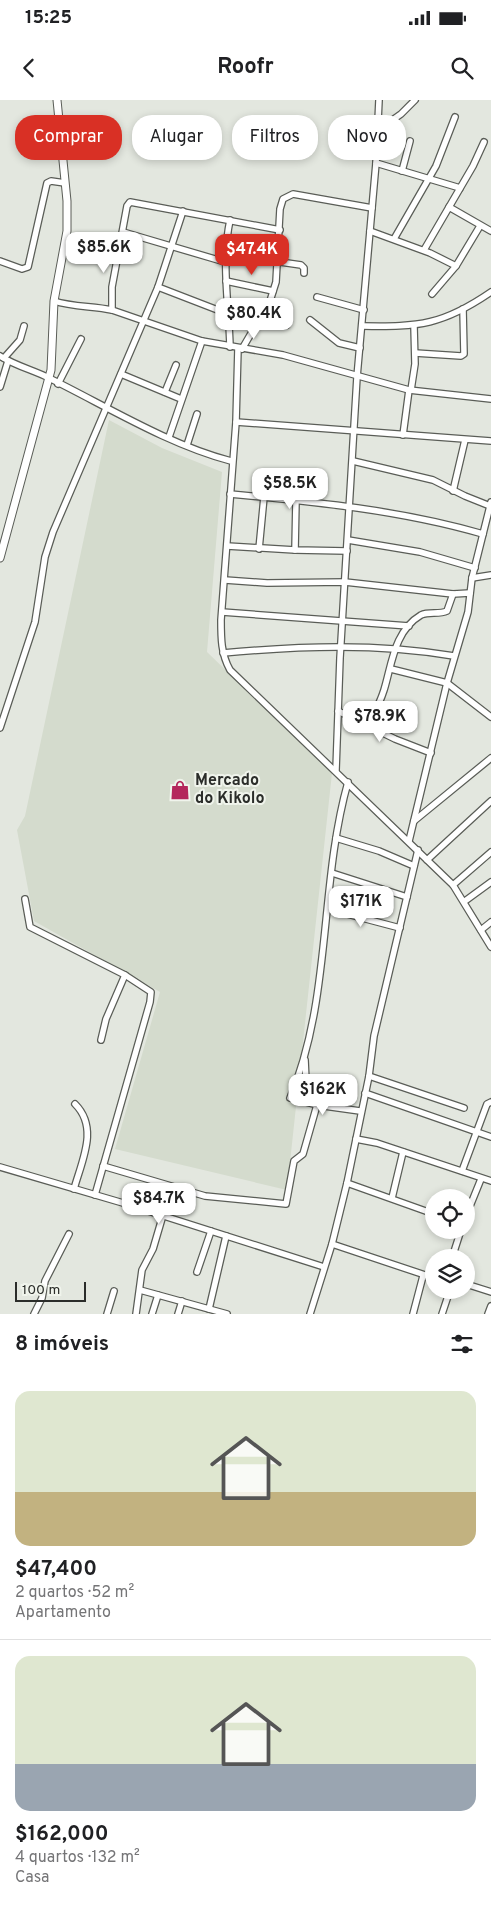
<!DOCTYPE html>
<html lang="pt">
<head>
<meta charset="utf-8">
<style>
	body { margin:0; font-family:Overpass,sans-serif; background:#f2f2f2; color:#202124; height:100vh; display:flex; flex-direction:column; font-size:19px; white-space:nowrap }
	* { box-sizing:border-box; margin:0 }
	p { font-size:16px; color:#757577 }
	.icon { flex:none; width:28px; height:28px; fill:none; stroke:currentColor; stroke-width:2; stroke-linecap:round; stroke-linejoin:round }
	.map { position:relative; height:1214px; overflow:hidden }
	.side { display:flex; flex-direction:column; background:#fff; flex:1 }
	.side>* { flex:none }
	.banner { position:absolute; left:15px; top:15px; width:461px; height:45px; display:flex; gap:10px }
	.tools { position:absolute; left:425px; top:1089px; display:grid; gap:10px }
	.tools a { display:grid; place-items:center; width:50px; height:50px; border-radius:50%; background:#fff; box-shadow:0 2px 8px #0003; font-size:25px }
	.scale { position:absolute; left:15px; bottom:12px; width:71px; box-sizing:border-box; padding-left:5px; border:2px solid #2b2d2a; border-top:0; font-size:14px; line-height:18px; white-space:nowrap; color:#2b2d2a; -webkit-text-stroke:4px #f0f4ec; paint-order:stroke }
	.price { position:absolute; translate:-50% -42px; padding:0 11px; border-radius:10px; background:#fff; color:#222; font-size:16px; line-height:32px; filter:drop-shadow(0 1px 2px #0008) }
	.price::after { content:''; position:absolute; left:50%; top:30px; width:15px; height:11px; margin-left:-8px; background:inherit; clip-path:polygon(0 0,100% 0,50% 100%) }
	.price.selected { background:#d93025; color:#fff }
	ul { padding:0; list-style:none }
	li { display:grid; align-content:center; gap:10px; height:265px; padding:0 15px }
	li+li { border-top:1px solid #e0e0e0 }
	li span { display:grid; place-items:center; height:155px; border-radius:15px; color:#555 }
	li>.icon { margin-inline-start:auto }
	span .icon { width:90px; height:90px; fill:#fffc; stroke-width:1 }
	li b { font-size:21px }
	h2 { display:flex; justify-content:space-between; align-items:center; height:60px; padding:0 15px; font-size:21px }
	.chip { padding:0 18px; border-radius:20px; background:#fff; box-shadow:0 2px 8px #0003; font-size:18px; line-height:45px }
	.chip.selected { background:#d93025; color:#fff }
	.status { display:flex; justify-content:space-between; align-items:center; height:35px; padding:0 25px; background:#fff; direction:ltr }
	.status svg { height:14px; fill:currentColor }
	header { display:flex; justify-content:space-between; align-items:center; height:65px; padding:0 15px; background:#fff; font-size:22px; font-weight:700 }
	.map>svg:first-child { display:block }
	.built { fill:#d4dbcd }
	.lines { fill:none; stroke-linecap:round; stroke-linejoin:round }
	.minor-casing { stroke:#5a5d57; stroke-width:8 }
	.tertiary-casing { stroke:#5a5d57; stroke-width:9 }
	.minor { stroke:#fff; stroke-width:5.5 }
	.tertiary { stroke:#fff; stroke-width:7 }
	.labels { text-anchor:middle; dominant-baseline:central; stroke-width:4; stroke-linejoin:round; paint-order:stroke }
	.poi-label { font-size:16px; font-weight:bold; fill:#2b2d2a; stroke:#f0f4ec; text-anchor:start }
</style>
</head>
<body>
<div class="status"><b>15:25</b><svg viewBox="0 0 49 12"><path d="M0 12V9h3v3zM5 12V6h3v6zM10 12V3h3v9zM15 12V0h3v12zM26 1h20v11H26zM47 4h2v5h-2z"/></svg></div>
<header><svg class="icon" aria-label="back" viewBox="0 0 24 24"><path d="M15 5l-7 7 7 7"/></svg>Roofr<svg class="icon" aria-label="search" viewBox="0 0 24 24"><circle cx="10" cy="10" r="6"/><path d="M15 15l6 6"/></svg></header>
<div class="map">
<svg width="491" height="1214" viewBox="0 0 491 1214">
	<rect width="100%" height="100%" fill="#e3e7df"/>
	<polygon class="built" points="109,320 162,348 222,372 207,552 332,673 287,1090 115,1049 160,892 34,821 17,730 25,716"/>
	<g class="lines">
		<defs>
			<g id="minor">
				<polyline points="377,31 401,14 415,0"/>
				<polyline points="376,63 460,88"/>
				<polyline points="402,71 410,41"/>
				<polyline points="449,107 491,131"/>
				<path d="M230 120C221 163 229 204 230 247"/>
				<polyline points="280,130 130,102 127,106 112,187 112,210 202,241 283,255 409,290 491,299"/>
				<polyline points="370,131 430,153 456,166 432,194"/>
				<polyline points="123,132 225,162"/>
				<polyline points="394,139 436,66 455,17"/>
				<polyline points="424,150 473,66 484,42"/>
				<polyline points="225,154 301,165 304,168 304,173"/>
				<polyline points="0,161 22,169 28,167 47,83 51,81 65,83"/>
				<polyline points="456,166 480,126"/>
				<polyline points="226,181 273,191"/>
				<polyline points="158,187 228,214"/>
				<polyline points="317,197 364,210"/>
				<path d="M54 201C73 207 92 206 112 210"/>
				<polyline points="265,210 287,225"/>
				<polyline points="310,220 339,243 360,248"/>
				<path d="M363 226C419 227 443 225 491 192"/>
				<path d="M238 248 236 322 221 520C221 538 221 554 230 570L453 785 491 847"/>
				<polyline points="242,249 270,201 276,182 280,109 283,99 293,94 372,108"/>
				<polyline points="415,253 461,256 464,254 463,209"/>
				<path d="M0 256C16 266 33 270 49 278 108 307 167 344 231 361"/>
				<polyline points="4,258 20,240 24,226"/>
				<polyline points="121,274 181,299"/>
				<polyline points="58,284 81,239"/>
				<polyline points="0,287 8,261"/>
				<polyline points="411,290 415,264 414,226"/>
				<polyline points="165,292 176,265"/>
				<polyline points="236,322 491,341"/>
				<polyline points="403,335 409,290"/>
				<polyline points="169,337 202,241"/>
				<polyline points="187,345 197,314"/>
				<polyline points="353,361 433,380 465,396 490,406"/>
				<polyline points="453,391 465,340"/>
				<path d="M230 394C316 402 400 410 483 434"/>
				<polyline points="348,440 420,452 475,468"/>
				<polyline points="227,446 295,450 347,451"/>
				<polyline points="259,449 264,397"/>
				<polyline points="295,450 296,400"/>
				<polyline points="472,478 491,475"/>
				<polyline points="225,480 267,483 345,482 453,494 470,493"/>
				<polyline points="222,512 409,526"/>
				<path d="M223 553C300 546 377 543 454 556"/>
				<polyline points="391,569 447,583 491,617"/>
				<polyline points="338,611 395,639 431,653"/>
				<path d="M368 626C374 614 380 603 384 590 392 564 394 531 421 515 429 511 439 515 447 511L453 494"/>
				<polyline points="0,628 35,522 45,457 53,432 158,187 183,111"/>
				<polyline points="336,670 340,558 357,277 376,63 379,0"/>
				<path d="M348 682C319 785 332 898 290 998L317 1005 360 1011"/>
				<polyline points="414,721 491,658"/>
				<polyline points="336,738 379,751 414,766"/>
				<polyline points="409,741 447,583 468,512 472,478 491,402"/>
				<polyline points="427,760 491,701"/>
				<polyline points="332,773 407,797"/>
				<polyline points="453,785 491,752"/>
				<polyline points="25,799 30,827 125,875 151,892 150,902 95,1095"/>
				<polyline points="465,801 491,782"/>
				<polyline points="328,809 400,828"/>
				<polyline points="481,830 491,822"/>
				<polyline points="101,940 106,919 125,875"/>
				<polyline points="305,960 307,1002"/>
				<polyline points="369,976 464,1008"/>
				<polyline points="365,993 491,1037"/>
				<polyline points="356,1039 377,1043 491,1081"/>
				<polyline points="103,1066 205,1096 286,1104 294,1061 303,1054 317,1005"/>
				<polyline points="0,1067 123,1103 324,1167"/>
				<polyline points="462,1071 487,1004 491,1002"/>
				<polyline points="347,1083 434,1114"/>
				<path d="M74 1089C82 1060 99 1028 75 1004"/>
				<polyline points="392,1098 403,1052"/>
				<polyline points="466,1116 481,1079"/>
				<polyline points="332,1144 434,1178"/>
				<polyline points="452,1158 461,1130"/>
				<polyline points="197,1172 211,1131"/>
				<polyline points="466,1184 491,1192"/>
				<polyline points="140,1190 227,1214"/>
				<polyline points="209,1209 226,1136"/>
				<polyline points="34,1214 42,1198 45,1181 69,1134"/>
				<polyline points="107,1214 114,1191"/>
				<polyline points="136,1214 142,1170 153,1149 163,1115"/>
				<polyline points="152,1214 158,1195"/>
				<polyline points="178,1214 182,1201"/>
				<polyline points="310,1214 332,1144 347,1083 369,976 374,936 418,750"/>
				<polyline points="413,1214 423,1176"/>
				<polyline points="442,1214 450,1190"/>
				<polyline points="488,1214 491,1206"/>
			</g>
			<polyline id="tertiary" points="0,458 51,270 54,201 67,131 67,101 57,0"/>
		</defs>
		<use href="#minor" class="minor-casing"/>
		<use href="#tertiary" class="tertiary-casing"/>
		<use href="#minor" class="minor"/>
		<use href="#tertiary" class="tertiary"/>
	</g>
	<defs>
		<symbol id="shop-bare" viewBox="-9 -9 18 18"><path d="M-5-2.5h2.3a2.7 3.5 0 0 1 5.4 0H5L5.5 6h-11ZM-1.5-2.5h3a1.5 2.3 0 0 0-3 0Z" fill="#b4265b" stroke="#f0f4ec" stroke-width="2.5" paint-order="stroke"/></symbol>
	</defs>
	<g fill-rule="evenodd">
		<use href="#shop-bare" x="166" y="676" width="28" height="28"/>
	</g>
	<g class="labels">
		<g class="poi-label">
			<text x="195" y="681">Mercado<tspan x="195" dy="18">do Kikolo</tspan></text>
		</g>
	</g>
</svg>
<div class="tools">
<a><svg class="icon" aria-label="locate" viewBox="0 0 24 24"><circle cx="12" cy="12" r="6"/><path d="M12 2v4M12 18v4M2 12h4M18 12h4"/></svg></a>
<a><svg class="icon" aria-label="layers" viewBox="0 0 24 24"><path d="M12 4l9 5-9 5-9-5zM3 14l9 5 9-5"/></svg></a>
</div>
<div class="scale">100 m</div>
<b class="price" style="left:104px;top:174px">$85.6K</b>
<b class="price selected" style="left:252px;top:176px">$47.4K</b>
<b class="price" style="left:254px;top:240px">$80.4K</b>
<b class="price" style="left:290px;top:410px">$58.5K</b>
<b class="price" style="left:380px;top:643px">$78.9K</b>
<b class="price" style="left:361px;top:828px">$171K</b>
<b class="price" style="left:323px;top:1016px">$162K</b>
<b class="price" style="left:159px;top:1125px">$84.7K</b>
<div class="banner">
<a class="chip selected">Comprar</a>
<a class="chip">Alugar</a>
<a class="chip">Filtros</a>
<a class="chip">Novo</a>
</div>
</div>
<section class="side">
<h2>8 imóveis<svg class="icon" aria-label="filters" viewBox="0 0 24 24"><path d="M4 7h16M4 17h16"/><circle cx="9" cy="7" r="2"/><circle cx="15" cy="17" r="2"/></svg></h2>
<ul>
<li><span style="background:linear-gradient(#dfe7d0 65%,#c2b280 0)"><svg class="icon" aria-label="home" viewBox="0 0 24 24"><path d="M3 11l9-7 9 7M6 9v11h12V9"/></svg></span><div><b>$47,400</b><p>2 quartos · 52 m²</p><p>Apartamento</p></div></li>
<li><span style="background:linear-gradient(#dfe7d0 70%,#9aa5b1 0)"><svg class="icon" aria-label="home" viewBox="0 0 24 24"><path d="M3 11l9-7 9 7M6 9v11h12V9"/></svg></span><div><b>$162,000</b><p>4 quartos · 132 m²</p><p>Casa</p></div></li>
</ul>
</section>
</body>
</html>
